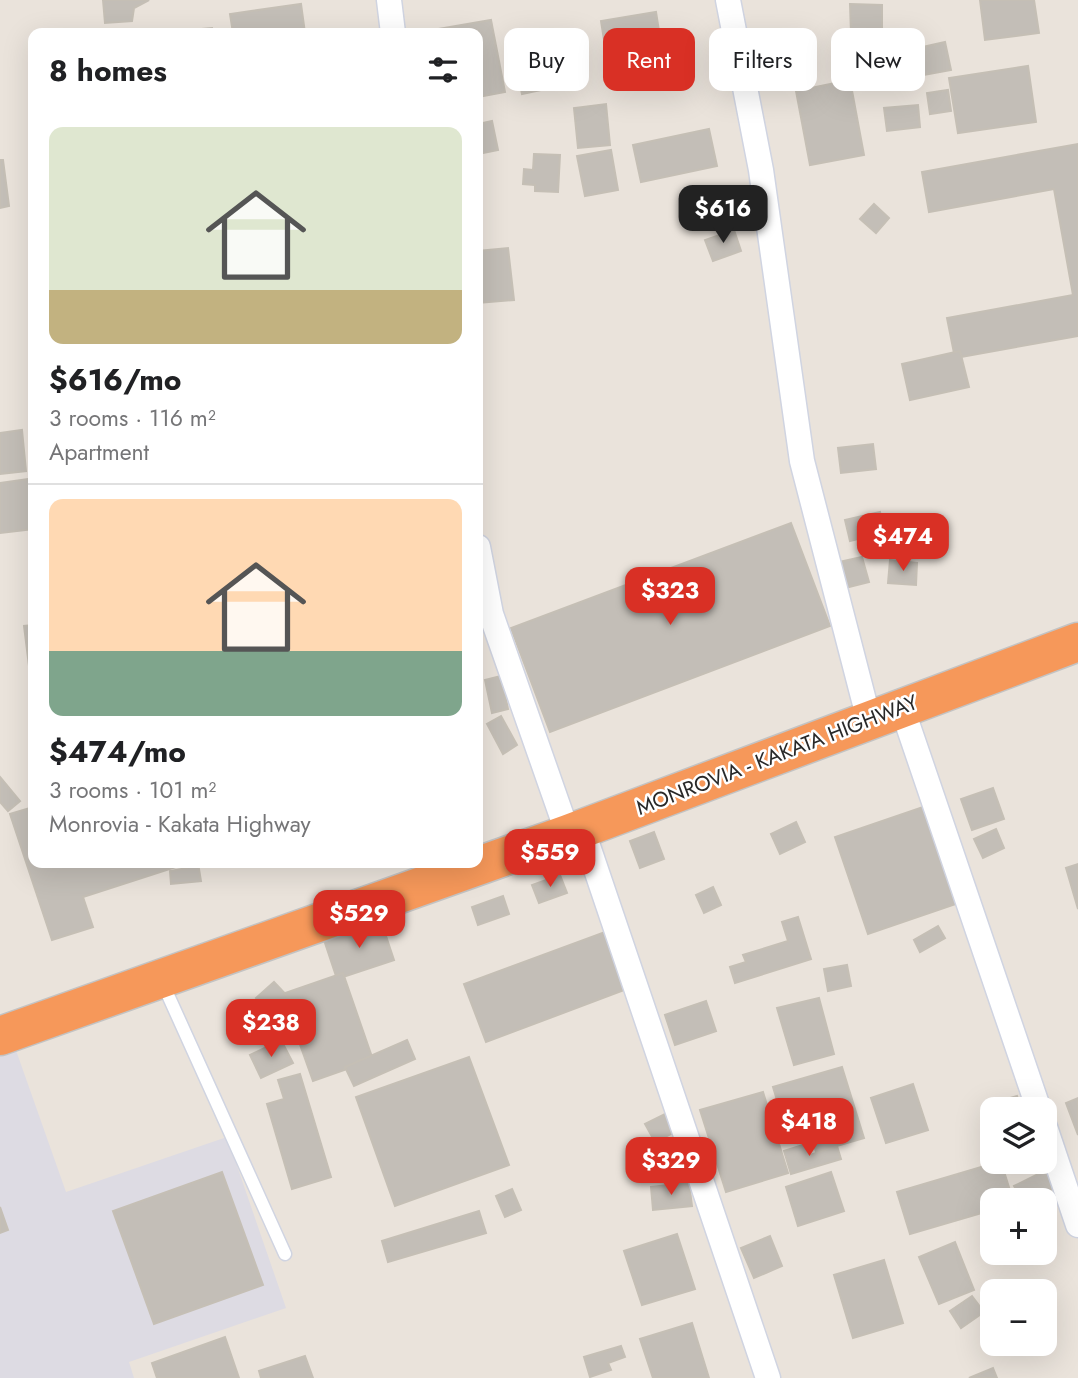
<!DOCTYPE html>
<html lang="en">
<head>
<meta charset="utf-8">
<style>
	body { margin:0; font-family:Jost,sans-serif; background:#f6f6f6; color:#202124; height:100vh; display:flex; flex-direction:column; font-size:26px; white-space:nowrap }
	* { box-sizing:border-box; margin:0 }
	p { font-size:23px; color:#757577 }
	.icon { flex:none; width:38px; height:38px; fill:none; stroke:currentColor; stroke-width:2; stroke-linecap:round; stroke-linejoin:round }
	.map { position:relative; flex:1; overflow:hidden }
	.panel { position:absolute; left:28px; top:28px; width:455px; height:840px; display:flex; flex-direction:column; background:#fff; border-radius:14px; box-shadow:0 7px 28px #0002 }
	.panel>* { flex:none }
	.guide { position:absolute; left:504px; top:28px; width:469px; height:63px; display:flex; gap:14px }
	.buttons { position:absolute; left:980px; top:1097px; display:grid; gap:14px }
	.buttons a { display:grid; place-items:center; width:77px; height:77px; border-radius:14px; background:#fff; box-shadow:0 7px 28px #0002; font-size:35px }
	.price { position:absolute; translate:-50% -60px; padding:0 16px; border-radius:14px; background:#d93025; color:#fff; font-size:23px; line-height:46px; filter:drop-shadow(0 2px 4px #0008) }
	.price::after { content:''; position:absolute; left:50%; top:42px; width:21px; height:16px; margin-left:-10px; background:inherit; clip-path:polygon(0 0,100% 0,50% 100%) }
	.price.selected { background:#222; color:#fff }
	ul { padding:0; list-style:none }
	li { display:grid; align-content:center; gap:14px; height:371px; padding:0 21px }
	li+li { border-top:2px solid #e0e0e0 }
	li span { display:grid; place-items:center; height:217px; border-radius:14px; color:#555 }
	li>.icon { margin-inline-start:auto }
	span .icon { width:126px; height:126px; fill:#fffc; stroke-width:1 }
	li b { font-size:30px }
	h2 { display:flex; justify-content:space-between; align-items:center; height:84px; padding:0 21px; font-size:30px }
	.pill { padding:0 24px; border-radius:14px; background:#fff; box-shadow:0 7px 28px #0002; font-size:24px; line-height:63px }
	.pill.selected { background:#d93025; color:#fff }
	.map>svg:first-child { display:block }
	.industrial { fill:#dddbe3 }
	.building { fill:#c3beb7; stroke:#c5bfb5; stroke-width:2 }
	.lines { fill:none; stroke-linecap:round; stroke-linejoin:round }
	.lane-casing { stroke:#d0d4e1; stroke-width:15 }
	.street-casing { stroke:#d0d4e1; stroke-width:27 }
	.highway-casing { stroke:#c3c3c3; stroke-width:41 }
	.lane { stroke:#fff; stroke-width:12 }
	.street { stroke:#fff; stroke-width:24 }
	.highway { stroke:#f6985a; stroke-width:38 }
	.labels { text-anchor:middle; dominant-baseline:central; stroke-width:5; stroke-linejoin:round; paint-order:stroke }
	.street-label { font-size:21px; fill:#292929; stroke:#fff }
</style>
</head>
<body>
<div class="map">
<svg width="1078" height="1378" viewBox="0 0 1078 1378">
	<rect width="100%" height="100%" fill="#eae3db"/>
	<polygon class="industrial" points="6,1022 66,1192 227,1137 286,1308 129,1362 134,1378 0,1378 0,1024"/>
	<g class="building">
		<polygon points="103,0 149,0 134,8 132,21 105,23"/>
		<polygon points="980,0 1034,0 1039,33 985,40"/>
		<polygon points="301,4 305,33 233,33 230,14"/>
		<polygon points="850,4 882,5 882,33 851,33"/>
		<polygon points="656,12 664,63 630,69 628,61 617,63 614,45 605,46 601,21"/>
		<polygon points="491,20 505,92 478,97 478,33 439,33 438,29"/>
		<polygon points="212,28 213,33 191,33 191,30"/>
		<polygon points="945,42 951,70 923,75 918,48"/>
		<polygon points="548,57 555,87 522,94 516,65"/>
		<polygon points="1028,66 1036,122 958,133 949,78"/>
		<polygon points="850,80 864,155 810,165 796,91"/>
		<polygon points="948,90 951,111 930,114 927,93"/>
		<polygon points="606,104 610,145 578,148 574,108"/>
		<polygon points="918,105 920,127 887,131 884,108"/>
		<polygon points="492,121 498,150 478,154 478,124"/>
		<polygon points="709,129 717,166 641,182 633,145"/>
		<polygon points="1078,144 1078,336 955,358 947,318 1073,295 1054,189 929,212 922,172"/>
		<polygon points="611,150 618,190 585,196 577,156"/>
		<polygon points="534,154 560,155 558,192 535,191 535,185 523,184 524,169 533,170"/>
		<polygon points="0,160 3,160 9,206 0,208"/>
		<polygon points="874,204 889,218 876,233 860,219"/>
		<polygon points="734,230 741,251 713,261 705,240"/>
		<polygon points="508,248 514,300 478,303 478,251"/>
		<polygon points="960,351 969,387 910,400 902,364"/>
		<polygon points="22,430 26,471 0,474 0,433"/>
		<polygon points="873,444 876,469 841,473 838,448"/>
		<polygon points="29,479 33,529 0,533 0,483"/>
		<polygon points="880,512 885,532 850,541 845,520"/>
		<polygon points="791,523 830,626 550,732 511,628"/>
		<polygon points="862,557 869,582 845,588 839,562"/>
		<polygon points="890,560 917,563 916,585 888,583"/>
		<polygon points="33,625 33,673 30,674 24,626"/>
		<polygon points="501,676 508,709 492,713 485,680"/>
		<polygon points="501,716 517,745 503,754 487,724"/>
		<polygon points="0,777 20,801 8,811 0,802"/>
		<polygon points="993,788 1004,819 972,830 961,799"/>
		<polygon points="33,807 33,863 185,864 83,897 93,927 52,940 10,814"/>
		<polygon points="923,807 956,904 868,934 835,837"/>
		<polygon points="796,822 805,842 780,854 771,834"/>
		<polygon points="996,829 1004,848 983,858 974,839"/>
		<polygon points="654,832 664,859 640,868 630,841"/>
		<polygon points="185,863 198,863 201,881 171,884 170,871 187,868"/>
		<polygon points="1078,864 1078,909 1066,868"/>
		<polygon points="560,875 567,893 539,903 532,885"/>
		<polygon points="713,887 721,905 704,913 696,895"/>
		<polygon points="503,896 509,914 478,925 472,907"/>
		<polygon points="798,917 811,959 735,983 730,967 746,962 743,955 788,941 782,922"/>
		<polygon points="381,921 394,960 337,979 324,940"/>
		<polygon points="938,926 945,938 920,952 914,940"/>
		<polygon points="605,932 627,989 486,1042 464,984"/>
		<polygon points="847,965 851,986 828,991 824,969"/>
		<polygon points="343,973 373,1060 313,1081 282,994"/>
		<polygon points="274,982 291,1000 273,1016 256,998"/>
		<polygon points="819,998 834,1054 794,1065 777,1008"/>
		<polygon points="706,1001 716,1031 675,1045 665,1015"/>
		<polygon points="281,1040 293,1063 261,1078 250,1055"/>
		<polygon points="407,1040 415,1059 354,1086 345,1067"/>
		<polygon points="469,1057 509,1165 395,1206 356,1097"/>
		<polygon points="842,1067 864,1138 816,1152 812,1138 798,1143 797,1138 789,1140 773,1087"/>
		<polygon points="300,1074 331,1177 292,1189 267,1104 284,1099 278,1080"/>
		<polygon points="913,1084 928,1130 886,1143 871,1098"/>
		<polygon points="763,1092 788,1173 726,1192 700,1110"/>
		<polygon points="1017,1096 1021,1110 1003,1110 1000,1101"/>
		<polygon points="1078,1098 1078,1135 1066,1103"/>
		<polygon points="673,1110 683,1128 655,1142 645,1124"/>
		<polygon points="806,1144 810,1155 837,1146 841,1159 791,1174 784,1151"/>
		<polygon points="998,1162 1001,1162 1013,1200 992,1200 992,1210 910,1234 897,1192"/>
		<polygon points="1046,1170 1055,1188 1030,1200 1022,1200 1014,1186"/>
		<polygon points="222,1172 263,1285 154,1324 113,1211"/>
		<polygon points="831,1172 844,1211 798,1226 786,1187"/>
		<polygon points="689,1183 692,1206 653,1210 651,1187"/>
		<polygon points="512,1189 521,1210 505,1217 496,1196"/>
		<polygon points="0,1207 8,1230 0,1233"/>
		<polygon points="479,1211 486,1233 388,1262 382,1241"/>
		<polygon points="677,1234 695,1289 642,1305 624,1251"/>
		<polygon points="770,1236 782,1266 754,1278 741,1248"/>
		<polygon points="955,1242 974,1290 939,1304 919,1257"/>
		<polygon points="884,1260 903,1323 853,1338 834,1275"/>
		<polygon points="972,1296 984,1312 961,1328 950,1311"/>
		<polygon points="692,1323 709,1378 653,1378 640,1339"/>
		<polygon points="225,1337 239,1378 157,1378 152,1363"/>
		<polygon points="621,1346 625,1357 608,1363 611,1370 590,1377 584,1357"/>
		<polygon points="305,1356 313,1378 261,1378 259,1371"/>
		<polygon points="993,1368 997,1378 969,1378"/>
	</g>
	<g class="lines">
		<defs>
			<polyline id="lane" points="163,984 285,1254"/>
			<g id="street">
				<polyline points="389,0 393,33"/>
				<polyline points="728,0 761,170 802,461 869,720"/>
				<polyline points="478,547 491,614 568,834 587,843 768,1378"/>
				<polyline points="902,708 1039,1110"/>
				<polyline points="1045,1127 1078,1225"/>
			</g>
			<polyline id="highway" points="0,1036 568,834 1078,642"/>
		</defs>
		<use href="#lane" class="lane-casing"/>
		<use href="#street" class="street-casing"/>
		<use href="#highway" class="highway-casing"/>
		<use href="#lane" class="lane"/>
		<use href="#street" class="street"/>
		<use href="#highway" class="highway"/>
	</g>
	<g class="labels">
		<g class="street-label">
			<text transform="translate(777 755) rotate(-21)">MONROVIA - KAKATA HIGHWAY</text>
		</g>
	</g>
</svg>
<div class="buttons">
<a><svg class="icon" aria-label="layers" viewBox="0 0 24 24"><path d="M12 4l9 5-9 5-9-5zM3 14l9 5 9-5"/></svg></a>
<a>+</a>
<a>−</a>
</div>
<b class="price selected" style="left:723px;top:245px">$616</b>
<b class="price" style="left:903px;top:573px">$474</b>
<b class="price" style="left:670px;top:627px">$323</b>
<b class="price" style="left:550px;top:889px">$559</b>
<b class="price" style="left:359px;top:950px">$529</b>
<b class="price" style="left:271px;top:1059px">$238</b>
<b class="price" style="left:809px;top:1158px">$418</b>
<b class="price" style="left:671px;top:1197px">$329</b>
<div class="guide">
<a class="pill">Buy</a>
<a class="pill selected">Rent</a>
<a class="pill">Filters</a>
<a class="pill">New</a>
</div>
<section class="panel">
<h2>8 homes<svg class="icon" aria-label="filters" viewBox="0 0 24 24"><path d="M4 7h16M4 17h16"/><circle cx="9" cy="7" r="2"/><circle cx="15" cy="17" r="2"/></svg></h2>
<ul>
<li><span style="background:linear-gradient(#dfe7d0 75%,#c2b280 0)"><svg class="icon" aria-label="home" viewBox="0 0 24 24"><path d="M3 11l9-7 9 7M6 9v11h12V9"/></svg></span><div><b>$616/mo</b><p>3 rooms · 116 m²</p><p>Apartment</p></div></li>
<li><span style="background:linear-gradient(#ffd9b3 70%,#7fa58c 0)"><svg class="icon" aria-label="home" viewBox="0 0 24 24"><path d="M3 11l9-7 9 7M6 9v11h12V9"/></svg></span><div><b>$474/mo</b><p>3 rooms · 101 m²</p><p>Monrovia - Kakata Highway</p></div></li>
</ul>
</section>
</div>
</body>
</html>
